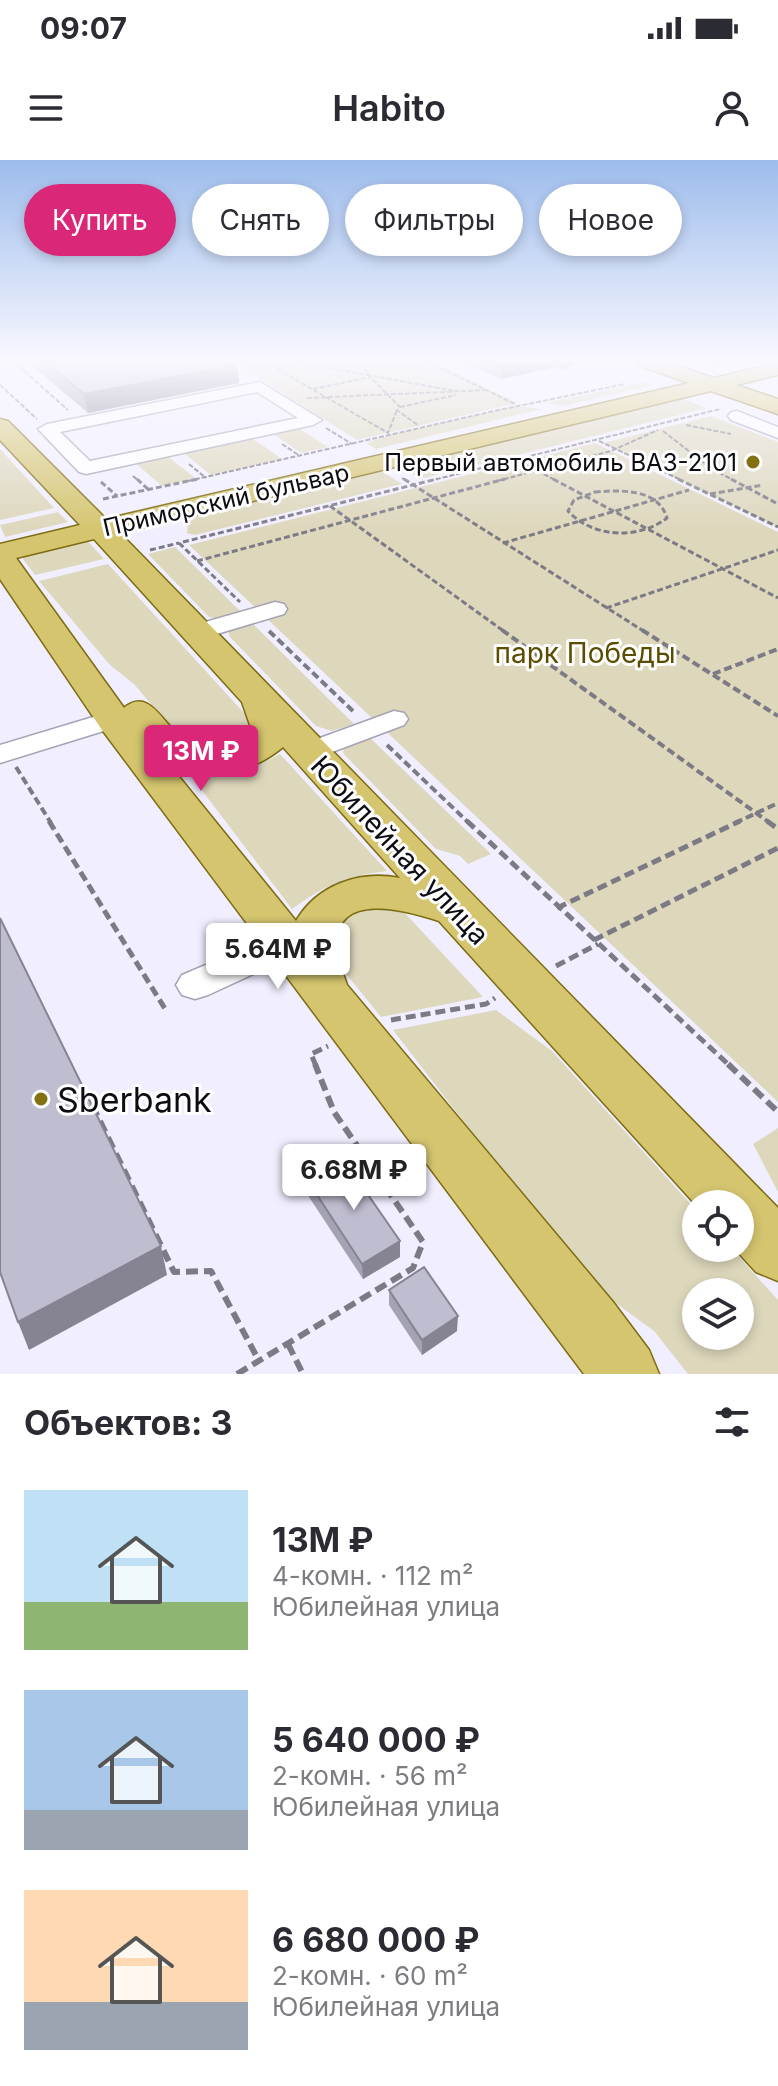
<!DOCTYPE html>
<html lang="ru">
<head>
<meta charset="utf-8">
<style>
	body { margin:0; font-family:Inter,sans-serif; background:#f2f2f3; color:#2b2b33; height:100vh; display:flex; flex-direction:column; font-size:30px; white-space:nowrap }
	* { box-sizing:border-box; margin:0 }
	p { font-size:26px; color:#7c7c81 }
	.icon { flex:none; width:44px; height:44px; fill:none; stroke:currentColor; stroke-width:2; stroke-linecap:round; stroke-linejoin:round }
	.map { position:relative; height:1214px; overflow:hidden }
	.sheet { display:flex; flex-direction:column; background:#fff; flex:1 }
	.sheet>* { flex:none }
	.top-card { position:absolute; left:24px; top:24px; width:730px; height:72px; display:flex; gap:16px }
	.controls { position:absolute; left:682px; top:1030px; display:grid; gap:16px }
	.controls a { display:grid; place-items:center; width:72px; height:72px; border-radius:50%; background:#fff; box-shadow:0 4px 12px #0003; font-size:40px }
	.price { position:absolute; translate:-50% -68px; padding:0 18px; border-radius:8px; background:#fff; color:#222; font-size:26px; line-height:52px; filter:drop-shadow(0 2px 4px #0008) }
	.price::after { content:''; position:absolute; left:50%; top:48px; width:24px; height:18px; margin-left:-12px; background:inherit; clip-path:polygon(0 0,100% 0,50% 100%) }
	.price.selected { background:#db2777; color:#fff }
	ul { padding:0; list-style:none }
	li { display:flex; align-items:center; gap:24px; height:200px; padding:0 24px }
	li span { display:grid; place-items:center; flex:none; width:224px; height:160px; border-radius:0px; color:#555 }
	li>.icon { margin-inline-start:auto }
	span .icon { width:96px; height:96px; fill:#fffc; stroke-width:1 }
	li b { font-size:34px }
	h2 { display:flex; justify-content:space-between; align-items:center; height:96px; padding:0 24px; font-size:34px }
	.pill { padding:0 28px; border-radius:36px; background:#fff; box-shadow:0 4px 12px #0003; font-size:28px; line-height:72px }
	.pill.selected { background:#db2777; color:#fff }
	.status { display:flex; justify-content:space-between; align-items:center; height:56px; padding:0 40px; background:#fff; direction:ltr }
	.status svg { height:22px; fill:currentColor }
	header { display:flex; justify-content:space-between; align-items:center; height:104px; padding:0 24px; background:#fff; font-size:36px; font-weight:600 }
	.map>svg:first-child { display:block }
	.green { fill:#ddd7bc; fill-rule:evenodd }
	.lines { fill:none; stroke-linecap:round; stroke-linejoin:round }
	.minor-casing { stroke:#a4a2b4; stroke-width:3 }
	.major-casing { stroke:#7d6c10; stroke-width:3 }
	.path-far4 { stroke:#7c7a85; stroke-width:2; stroke-dasharray:5 2; stroke-linecap:butt }
	.path-far3 { stroke:#7c7a85; stroke-width:3; stroke-dasharray:6 3; stroke-linecap:butt }
	.path-far2 { stroke:#7c7a85; stroke-width:4; stroke-dasharray:8 4; stroke-linecap:butt }
	.path-far1 { stroke:#7c7a85; stroke-width:5; stroke-dasharray:10 5; stroke-linecap:butt }
	.path { stroke:#7c7a85; stroke-width:6; stroke-dasharray:12 6; stroke-linecap:butt }
	.minor { fill:#fff; fill-rule:evenodd }
	.major { fill:#d5c56f; fill-rule:evenodd }
	.wall { fill:#a4a3b3 }
	.shaded-wall { fill:#868492 }
	.building { fill:#bfbdd0; stroke:#868492; stroke-width:2 }
	.poi-dot { fill:#837111; stroke:#fefefe; stroke-width:3 }
	.labels { text-anchor:middle; dominant-baseline:central; stroke-width:6; stroke-linejoin:round; paint-order:stroke }
	.far-poi-label { font-size:24px; fill:#0d0c12; stroke:#fefefe; text-anchor:end }
	.far-street-label { font-size:24px; fill:#0d0c12; stroke:#fefefe }
	.park-label { font-size:28px; fill:#5b4d00; stroke:#fefefe }
	.street-label { font-size:28px; fill:#0d0c12; stroke:#fefefe }
	.near-poi-label { font-size:34px; fill:#0d0c12; stroke:#fefefe; text-anchor:start }
</style>
</head>
<body>
<div class="status"><b>09:07</b><svg viewBox="0 0 49 12"><path d="M0 12V9h3v3zM5 12V6h3v6zM10 12V3h3v9zM15 12V0h3v12zM26 1h20v11H26zM47 4h2v5h-2z"/></svg></div>
<header><svg class="icon" aria-label="menu" viewBox="0 0 24 24"><path d="M4 6h16M4 12h16M4 18h16"/></svg>Habito<svg class="icon" aria-label="person" viewBox="0 0 24 24"><circle cx="12" cy="8" r="4"/><path d="M4 21q1-7 8-7t8 7"/></svg></header>
<div class="map">
<svg width="778" height="1214" viewBox="0 0 778 1214">
	<rect width="100%" height="100%" fill="#f1efff"/>
	<g class="green">
		<polygon points="233,202 433,202 518,243 357,280"/>
		<polygon points="644,222 653,225 564,246 545,243"/>
		<polygon points="680,238 707,248 420,319 401,306"/>
		<polygon points="516,246 542,249 376,289 366,283 389,275"/>
		<polygon points="711,256 778,282 778,367 603,283"/>
		<polygon points="295,266 328,287 301,293 269,271"/>
		<polygon points="249,276 282,299 211,315 180,290"/>
		<polygon points="595,283 778,372 778,942 189,385"/>
		<polygon points="0,289 54,348 0,360"/>
		<polygon points="165,294 195,318 162,326 133,301"/>
		<polygon points="378,309 402,324 195,375 187,373 189,354"/>
		<polygon points="58,352 68,362 5,377 0,365"/>
		<polygon points="83,376 104,399 35,415 17,391"/>
		<polygon points="175,387 242,453 219,459 209,457 148,394"/>
		<polygon points="108,404 255,565 250,581 212,594 188,588 134,524 110,505 39,421"/>
		<polygon points="250,461 354,564 332,571 316,566 229,476 229,467"/>
		<polygon points="368,576 491,694 468,704 460,696 436,689 343,593 344,587"/>
		<path d="M280 594 387 711C346 716 325 725 292 749L191 616C224 615 252 610 280 594Z"/>
		<polygon points="357,746 402,750 483,837 381,857 334,799 331,764"/>
		<path d="M496 850 552 891 696 1050V1088H731L778 1140V1214H688L654 1171 588 1123 393 870ZM696 1132H740V1176H696Z"/>
		<polygon points="778,968 778,1032 753,984"/>
	</g>
	<g class="lines">
		<defs>
			<g id="minor">
				<path d="M260 222 322 260 313 265 86 314 79 312 38 269 47 264ZM257 232 298 258 90 301 60 272Z"/>
				<polygon points="737,251 778,267 778,278 731,260 728,256 731,252"/>
				<polygon points="275,442 284,444 287,449 284,454 197,480 188,477 184,472 188,467"/>
				<polygon points="113,551 123,553 127,559 123,565 0,603 0,585"/>
				<polygon points="394,551 404,553 408,559 404,565 308,601 298,598 293,592 298,586"/>
				<polygon points="288,770 301,774 306,783 301,792 208,835 195,839 182,835 176,825 182,815"/>
			</g>
			<path id="major" d="M637 202H666L714 218 778 203V215L736 225 778 239V254L711 231 120 373 778 1048V1121L756 1112 734 1088H740V1044L696 1045 439 761C408 751 334 729 337 787 338 800 343 813 347 825L613 1142 649 1190 659 1214H584L100 567 0 419V384L80 365 0 280V259L8 261 106 359 689 223 640 206ZM94 379 242 542 250 565V575C173 635 166 513 124 548L16 398ZM283 587 400 718C359 710 317 725 296 761L172 608C211 620 251 614 283 587Z"/>
		</defs>
		<use href="#minor" class="minor-casing"/>
		<use href="#major" class="major-casing"/>
		<g class="path-far4">
			<polyline points="14,202 68,250"/>
			<polyline points="265,202 388,273 397,250"/>
			<polyline points="297,202 455,231"/>
			<polyline points="361,202 370,217 400,247 397,250 419,266"/>
			<polyline points="428,202 515,244"/>
			<polyline points="711,204 721,202"/>
			<polyline points="278,208 301,203"/>
			<polyline points="0,225 37,259"/>
			<polyline points="313,229 370,217"/>
			<polyline points="307,238 488,230"/>
			<polyline points="400,247 456,235"/>
			<polyline points="686,265 731,274"/>
			<polyline points="326,268 352,284"/>
			<polyline points="663,271 712,309 735,321"/>
			<polyline points="599,281 683,321"/>
			<polyline points="282,284 300,296"/>
			<polyline points="519,301 557,321"/>
			<polyline points="189,304 206,318"/>
			<polyline points="133,316 139,321"/>
			<polyline points="402,318 407,321"/>
			<polyline points="188,321 494,251 625,224"/>
			<polyline points="429,321 720,249"/>
			<polyline points="497,321 611,291 658,270"/>
		</g>
		<g class="path-far3">
			<polyline points="137,319 150,331"/>
			<polyline points="404,319 645,472"/>
			<polyline points="553,319 778,438"/>
			<polyline points="678,319 778,367"/>
			<polyline points="731,319 778,344"/>
			<polyline points="101,322 117,336"/>
			<path d="M595 332C621 330 658 328 667 358 638 380 593 378 568 351L574 340Z"/>
			<polyline points="710,334 763,325"/>
			<polyline points="103,339 198,319"/>
			<polyline points="330,346 505,472"/>
			<polyline points="183,382 437,319"/>
			<polyline points="179,383 240,442"/>
			<polyline points="503,383 689,330"/>
			<polyline points="150,390 179,383"/>
			<polyline points="197,401 505,319"/>
			<polyline points="606,448 778,390"/>
		</g>
		<g class="path-far2">
			<polyline points="502,470 770,663"/>
			<polyline points="642,470 778,556"/>
			<polyline points="269,471 355,553"/>
			<polyline points="713,514 778,489"/>
			<polyline points="387,585 469,663"/>
			<polyline points="16,607 51,663"/>
			<polyline points="735,663 778,643"/>
		</g>
		<g class="path-far1">
			<polyline points="49,661 167,852"/>
			<polyline points="467,661 730,906"/>
			<polyline points="767,661 778,669"/>
			<polyline points="557,748 740,661"/>
			<polyline points="594,780 778,688"/>
			<polyline points="556,806 598,784"/>
			<polyline points="391,860 486,844 495,838"/>
			<polyline points="316,906 311,894 328,886"/>
		</g>
		<g class="path">
			<polyline points="728,904 778,952"/>
			<polyline points="92,945 174,1112 211,1111 259,1201"/>
			<polyline points="288,1184 303,1214"/>
			<polyline points="237,1214 413,1108 423,1082 334,952 315,904"/>
		</g>
		<use href="#minor" class="minor"/>
		<use href="#major" class="major"/>
	</g>
	<g class="wall">
		<polygon points="28,202 232,202 237,205 239,223 88,253"/>
		<polygon points="464,202 579,202 563,210 552,208 501,219"/>
		<polygon points="308,1021 400,1081 400,1097 363,1119 309,1037"/>
		<polygon points="389,1130 457,1171 422,1195 389,1145"/>
	</g>
	<g class="shaded-wall">
		<polygon points="529,202 553,202 552,208 501,219 502,207"/>
		<polygon points="563,202 579,202 563,210"/>
		<polygon points="237,205 239,223 88,253 84,234"/>
		<polygon points="400,1081 400,1097 363,1119 362,1104"/>
		<polygon points="161,1086 167,1115 29,1190 18,1162"/>
		<polygon points="458,1156 457,1171 422,1195 422,1180"/>
	</g>
	<g class="building">
		<polygon points="46,202 232,202 237,205 84,234"/>
		<polygon points="490,202 529,202 502,207"/>
		<polygon points="0,758 161,1086 18,1162 0,1112"/>
		<polygon points="344,1000 400,1081 362,1104 308,1021"/>
		<polygon points="424,1107 458,1156 422,1180 389,1130"/>
	</g>
	<linearGradient id="sky" x2="0" y2="1"><stop stop-color="#9dbcec"/><stop offset="0.54" stop-color="#f9f8ff"/><stop offset="1" stop-color="#f9f8ff" stop-opacity="0"/></linearGradient>
	<rect width="778" height="371" fill="url(#sky)"/>
	<g class="poi-dot">
		<circle cx="753" cy="302" r="8"/>
		<circle cx="41" cy="939" r="8"/>
	</g>
	<g class="labels">
		<g class="far-poi-label">
			<text x="737" y="302">Первый автомобиль ВАЗ-2101</text>
		</g>
		<g class="far-street-label">
			<text transform="translate(226 340) rotate(-13)">Приморский бульвар</text>
		</g>
		<g class="park-label">
			<text x="585" y="493">парк Победы</text>
		</g>
		<g class="street-label">
			<text transform="translate(400 690) rotate(47)">Юбилейная улица</text>
		</g>
		<g class="near-poi-label">
			<text x="57" y="939">Sberbank</text>
		</g>
	</g>
</svg>
<div class="controls">
<a><svg class="icon" aria-label="locate" viewBox="0 0 24 24"><circle cx="12" cy="12" r="6"/><path d="M12 2v4M12 18v4M2 12h4M18 12h4"/></svg></a>
<a><svg class="icon" aria-label="layers" viewBox="0 0 24 24"><path d="M12 4l9 5-9 5-9-5zM3 14l9 5 9-5"/></svg></a>
</div>
<b class="price selected" style="left:201px;top:633px">13M ₽</b>
<b class="price" style="left:278px;top:831px">5.64M ₽</b>
<b class="price" style="left:354px;top:1052px">6.68M ₽</b>
<div class="top-card">
<a class="pill selected">Купить</a>
<a class="pill">Снять</a>
<a class="pill">Фильтры</a>
<a class="pill">Новое</a>
</div>
</div>
<section class="sheet">
<h2>Объектов: 3<svg class="icon" aria-label="filters" viewBox="0 0 24 24"><path d="M4 7h16M4 17h16"/><circle cx="9" cy="7" r="2"/><circle cx="15" cy="17" r="2"/></svg></h2>
<ul>
<li><span style="background:linear-gradient(#bfe0f5 70%,#8fb573 0)"><svg class="icon" aria-label="home" viewBox="0 0 24 24"><path d="M3 11l9-7 9 7M6 9v11h12V9"/></svg></span><div><b>13M ₽</b><p>4-комн. · 112 m²</p><p>Юбилейная улица</p></div></li>
<li><span style="background:linear-gradient(#a9c7e8 75%,#9aa5b1 0)"><svg class="icon" aria-label="home" viewBox="0 0 24 24"><path d="M3 11l9-7 9 7M6 9v11h12V9"/></svg></span><div><b>5 640 000 ₽</b><p>2-комн. · 56 m²</p><p>Юбилейная улица</p></div></li>
<li><span style="background:linear-gradient(#ffd9b3 70%,#9aa5b1 0)"><svg class="icon" aria-label="home" viewBox="0 0 24 24"><path d="M3 11l9-7 9 7M6 9v11h12V9"/></svg></span><div><b>6 680 000 ₽</b><p>2-комн. · 60 m²</p><p>Юбилейная улица</p></div></li>
</ul>
</section>
</body>
</html>
